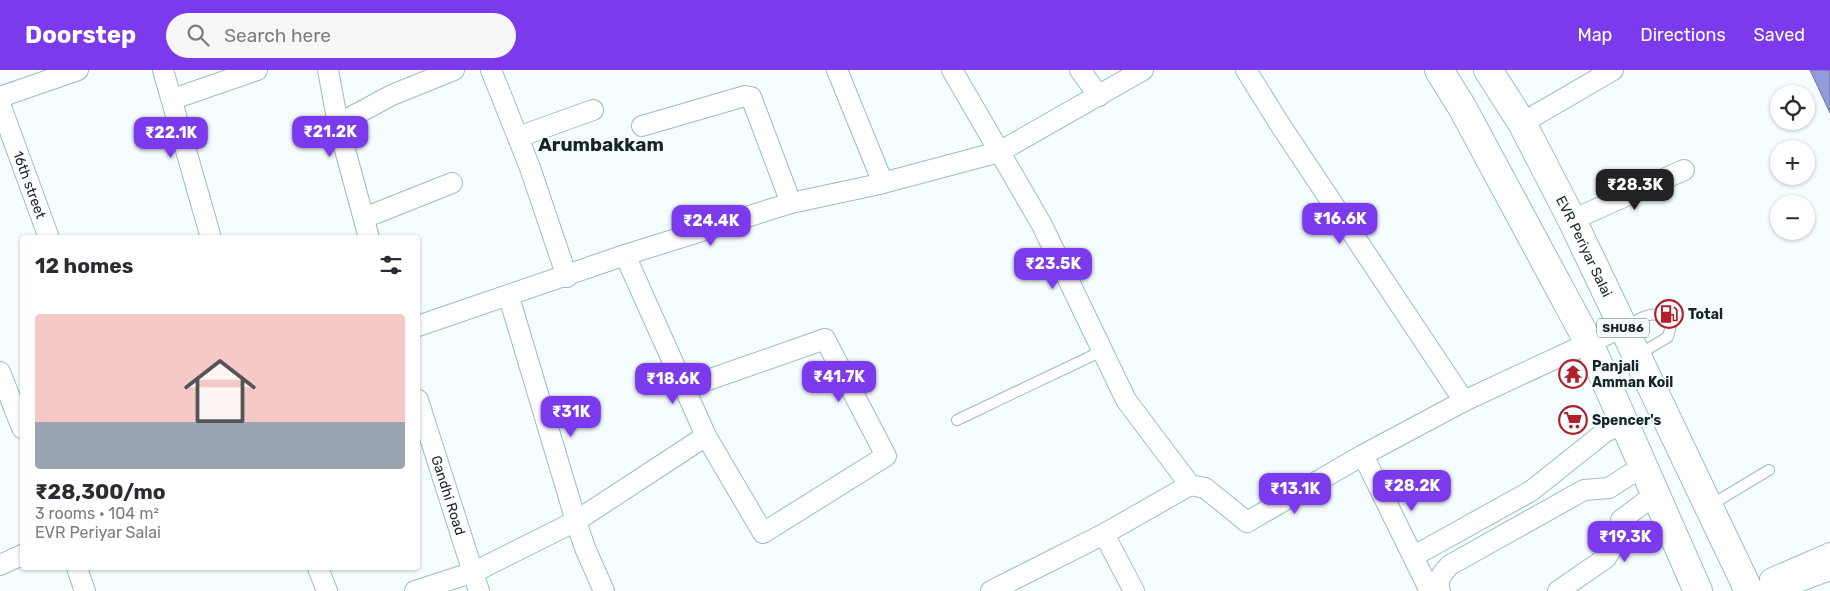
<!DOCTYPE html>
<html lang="en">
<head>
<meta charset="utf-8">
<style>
	body { margin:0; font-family:Rubik,sans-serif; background:#f7f7f7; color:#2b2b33; height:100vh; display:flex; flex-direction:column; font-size:19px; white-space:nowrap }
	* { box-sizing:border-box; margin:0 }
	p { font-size:16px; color:#7c7c81 }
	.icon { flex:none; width:28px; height:28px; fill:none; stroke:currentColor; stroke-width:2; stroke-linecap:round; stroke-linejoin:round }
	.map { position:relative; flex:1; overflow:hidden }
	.panel { position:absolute; left:20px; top:165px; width:400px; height:335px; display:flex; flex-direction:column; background:#fff; border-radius:5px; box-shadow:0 1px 4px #0004 }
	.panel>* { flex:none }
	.tools { position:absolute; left:1770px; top:15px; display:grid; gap:10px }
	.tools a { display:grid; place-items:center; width:45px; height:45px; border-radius:50%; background:#fff; box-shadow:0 1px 4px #0004; font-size:25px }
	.price { position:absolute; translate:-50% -42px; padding:0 11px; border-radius:10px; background:#7c3aed; color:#fff; font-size:16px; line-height:32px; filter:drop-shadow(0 1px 2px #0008) }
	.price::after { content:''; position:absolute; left:50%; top:30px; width:15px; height:11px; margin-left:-8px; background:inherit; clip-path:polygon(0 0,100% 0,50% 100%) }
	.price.selected { background:#222; color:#fff }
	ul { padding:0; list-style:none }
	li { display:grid; align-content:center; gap:10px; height:265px; padding:0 15px }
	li+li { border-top:1px solid #e1e1e2 }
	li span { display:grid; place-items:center; height:155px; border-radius:5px; color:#555 }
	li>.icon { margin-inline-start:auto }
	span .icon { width:90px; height:90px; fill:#fffc; stroke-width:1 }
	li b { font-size:21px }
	h2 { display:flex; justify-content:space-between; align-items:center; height:60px; padding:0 15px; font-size:21px }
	header { display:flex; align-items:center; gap:30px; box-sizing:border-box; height:70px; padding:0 25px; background:#7c3aed; color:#fff }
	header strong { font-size:24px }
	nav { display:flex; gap:28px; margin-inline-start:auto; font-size:18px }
	.search { width:350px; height:45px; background:#f7f7f7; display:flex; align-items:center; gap:12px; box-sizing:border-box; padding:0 18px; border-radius:28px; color:#7c7c81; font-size:19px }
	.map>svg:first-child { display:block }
	.water { fill:#9499da; stroke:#6e76a5 }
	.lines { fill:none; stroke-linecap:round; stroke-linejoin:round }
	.service-casing { stroke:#9bbdc4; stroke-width:12 }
	.minor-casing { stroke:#9bbdc4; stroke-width:22 }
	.tertiary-casing { stroke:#9bbdc4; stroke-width:26 }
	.primary-casing { stroke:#9bbdc4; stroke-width:30 }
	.service { stroke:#fff; stroke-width:10 }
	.minor { stroke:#fff; stroke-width:20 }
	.tertiary { stroke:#fff; stroke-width:24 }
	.primary { stroke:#fff; stroke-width:28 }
	.labels { text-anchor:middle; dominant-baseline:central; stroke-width:4; stroke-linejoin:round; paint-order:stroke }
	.shield { fill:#f6fdff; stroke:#5a6668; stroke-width:1 }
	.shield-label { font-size:12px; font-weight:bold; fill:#172528 }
	.street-label { font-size:14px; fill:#172528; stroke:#f6fdff }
	.poi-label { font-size:14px; font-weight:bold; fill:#172528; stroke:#f6fdff; text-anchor:start }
	.district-label { font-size:19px; font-weight:bold; fill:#172528; stroke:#f6fdff }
</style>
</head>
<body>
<header>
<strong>Doorstep</strong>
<div class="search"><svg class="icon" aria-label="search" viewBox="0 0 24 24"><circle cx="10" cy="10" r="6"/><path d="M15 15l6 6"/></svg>Search here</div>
<nav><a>Map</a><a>Directions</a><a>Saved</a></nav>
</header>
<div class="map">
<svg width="1830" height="521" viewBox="0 0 1830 521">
	<rect width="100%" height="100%" fill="#f6fdff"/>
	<polygon class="water" points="1810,0 1830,0 1830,43"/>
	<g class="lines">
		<defs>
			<g id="service">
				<path d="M1624 257C1641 248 1657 235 1671 255L1668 267 1638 285"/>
				<polyline points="957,350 1102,281"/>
				<polyline points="1709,436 1769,400"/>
			</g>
			<g id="minor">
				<polyline points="163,0 211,168"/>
				<polyline points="328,0 338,54 369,168"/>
				<polyline points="491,0 529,95 567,207"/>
				<polyline points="837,0 883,113"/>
				<polyline points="952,0 1042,155 1126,330 1190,415"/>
				<polyline points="1080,0 1099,26"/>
				<polyline points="1246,0 1279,53 1464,331"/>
				<polyline points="0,27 78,0"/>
				<polyline points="173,29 257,0"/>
				<path id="s1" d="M0 34 49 168"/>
				<polyline points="1522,53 1613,0"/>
				<polyline points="338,54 392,25 454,0"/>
				<polyline points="642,56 745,26 751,27 791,133"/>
				<polyline points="518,67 593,40"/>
				<polyline points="364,148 452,113"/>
				<polyline points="1572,150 1684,100"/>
				<polyline points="625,185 706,366 763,463 886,386 825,269 685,318"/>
				<polyline points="509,227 576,451 585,478 604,521"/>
				<polyline points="418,256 625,185 791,133 875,115 999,82 1143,0"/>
				<polyline points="0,302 22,358"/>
				<path id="s2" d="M418 330 479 521"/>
				<polyline points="1363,385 1430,521"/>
				<polyline points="1104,464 1134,521"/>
				<polyline points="1414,486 1531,421 1605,362 1628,351"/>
				<polyline points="0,495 22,485"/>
				<polyline points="77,498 85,521"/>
				<polyline points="318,498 327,521"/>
				<polyline points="1770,509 1830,483"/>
				<polyline points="415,521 474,502 576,451 706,366"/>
				<polyline points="991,521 1104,464 1190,415 1205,418 1247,452 1363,385 1464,331 1623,257"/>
				<path d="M1440 521C1436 509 1442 504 1450 495L1584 420 1609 418 1643 396"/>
				<polyline points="1558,521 1606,488 1616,472 1621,450 1656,424"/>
			</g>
			<polyline id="tertiary" points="1767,521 1830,498"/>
			<g id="primary">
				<polyline points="1439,0 1462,37 1589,273 1698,521"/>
				<path id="s3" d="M1488 0 1522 53 1572 150 1749 521"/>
				<polyline points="1781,521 1787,513"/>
			</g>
		</defs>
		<use href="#service" class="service-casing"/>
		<use href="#minor" class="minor-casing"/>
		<use href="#tertiary" class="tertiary-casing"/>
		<use href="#primary" class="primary-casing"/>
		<use href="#service" class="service"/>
		<use href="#minor" class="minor"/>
		<use href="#tertiary" class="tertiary"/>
		<use href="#primary" class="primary"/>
	</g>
	<defs>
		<symbol id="fuel-ring" viewBox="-11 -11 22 22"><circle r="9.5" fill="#f6fdff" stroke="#b12028" stroke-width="1.5"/><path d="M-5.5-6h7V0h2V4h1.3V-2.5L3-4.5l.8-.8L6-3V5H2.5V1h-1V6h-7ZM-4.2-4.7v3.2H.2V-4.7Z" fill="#b12028"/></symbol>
		<symbol id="temple-ring" viewBox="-11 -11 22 22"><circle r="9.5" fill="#f6fdff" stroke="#b12028" stroke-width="1.5"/><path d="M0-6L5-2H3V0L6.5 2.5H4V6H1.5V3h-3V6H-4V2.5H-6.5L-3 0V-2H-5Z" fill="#b12028"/></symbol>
		<symbol id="supermarket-ring" viewBox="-11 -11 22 22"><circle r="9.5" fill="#f6fdff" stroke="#b12028" stroke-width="1.5"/><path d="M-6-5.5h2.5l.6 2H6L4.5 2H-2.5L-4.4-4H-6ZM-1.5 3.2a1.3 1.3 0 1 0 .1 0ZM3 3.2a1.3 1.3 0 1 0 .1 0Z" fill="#b12028"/></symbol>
	</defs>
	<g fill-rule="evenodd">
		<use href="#fuel-ring" x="1653" y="228" width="32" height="32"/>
		<use href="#temple-ring" x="1557" y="288" width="32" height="32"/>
		<use href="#supermarket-ring" x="1557" y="334" width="32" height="32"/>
	</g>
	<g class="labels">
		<rect class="shield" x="1597" y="248.5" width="52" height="19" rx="4"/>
		<g class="shield-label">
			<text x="1623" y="258">SHU86</text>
		</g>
		<g class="street-label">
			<text stroke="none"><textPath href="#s1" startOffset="86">16th street</textPath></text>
			<text stroke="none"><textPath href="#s3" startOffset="201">EVR Periyar Salai</textPath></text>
			<text stroke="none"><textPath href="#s2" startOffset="100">Gandhi Road</textPath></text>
		</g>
		<g class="poi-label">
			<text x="1688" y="244">Total</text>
			<text x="1592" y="296">Panjali<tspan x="1592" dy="16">Amman Koil</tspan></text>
			<text x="1592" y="350">Spencer's</text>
		</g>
		<g class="district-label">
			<text x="601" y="74">Arumbakkam</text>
		</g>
	</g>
</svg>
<div class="tools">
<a><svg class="icon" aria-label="locate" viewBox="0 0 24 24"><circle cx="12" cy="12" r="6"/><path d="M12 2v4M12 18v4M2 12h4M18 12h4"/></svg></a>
<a>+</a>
<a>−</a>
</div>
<b class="price" style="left:330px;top:88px">₹21.2K</b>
<b class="price" style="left:171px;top:89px">₹22.1K</b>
<b class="price selected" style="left:1635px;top:141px">₹28.3K</b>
<b class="price" style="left:1340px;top:175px">₹16.6K</b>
<b class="price" style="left:711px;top:177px">₹24.4K</b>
<b class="price" style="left:1053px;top:220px">₹23.5K</b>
<b class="price" style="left:839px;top:333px">₹41.7K</b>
<b class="price" style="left:673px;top:335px">₹18.6K</b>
<b class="price" style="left:571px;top:368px">₹31K</b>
<b class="price" style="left:1412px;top:442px">₹28.2K</b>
<b class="price" style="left:1295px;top:445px">₹13.1K</b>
<b class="price" style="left:1625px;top:493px">₹19.3K</b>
<section class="panel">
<h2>12 homes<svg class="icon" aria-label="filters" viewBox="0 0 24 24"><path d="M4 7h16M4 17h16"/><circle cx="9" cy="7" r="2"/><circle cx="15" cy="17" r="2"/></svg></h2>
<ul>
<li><span style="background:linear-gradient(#f6c9c9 70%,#9aa5b1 0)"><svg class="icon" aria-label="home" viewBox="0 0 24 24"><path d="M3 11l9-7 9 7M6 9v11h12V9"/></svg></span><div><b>₹28,300/mo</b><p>3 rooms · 104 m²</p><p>EVR Periyar Salai</p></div></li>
</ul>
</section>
</div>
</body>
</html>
